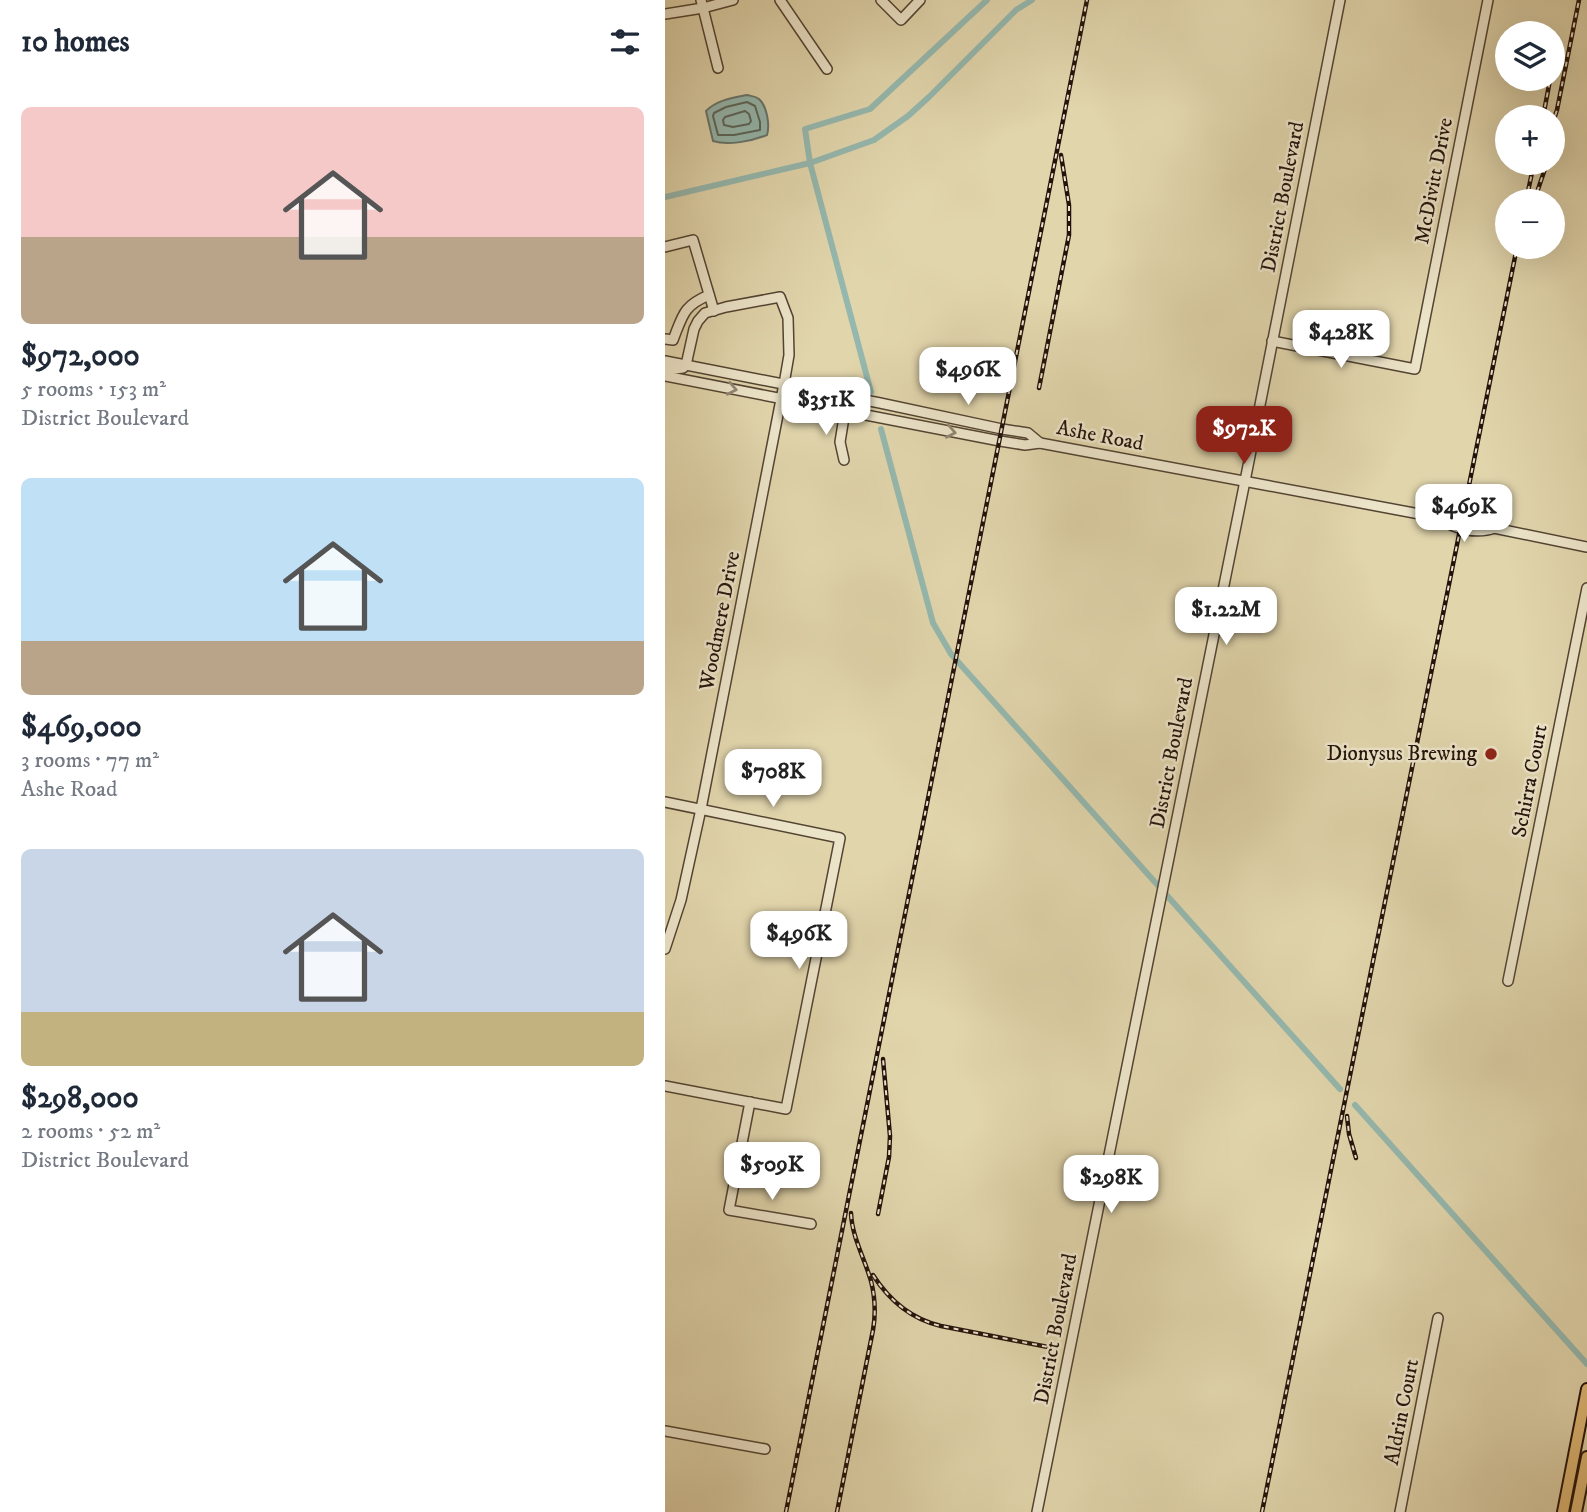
<!DOCTYPE html>
<html lang="en">
<head>
<meta charset="utf-8">
<style>
	body { margin:0; font-family:"IM FELL DW Pica",serif; background:#f6f6f7; color:#1f2937; height:100vh; display:flex; flex-direction:column; font-size:26px; white-space:nowrap }
	* { box-sizing:border-box; margin:0 }
	p { font-size:23px; color:#747a83 }
	.icon { flex:none; width:38px; height:38px; fill:none; stroke:currentColor; stroke-width:2; stroke-linecap:round; stroke-linejoin:round }
	.map { position:relative; flex:1; overflow:hidden }
	.sheet { display:flex; flex-direction:column; background:#fff; width:665px }
	.sheet>* { flex:none }
	.buttons { position:absolute; left:830px; top:21px; display:grid; gap:14px }
	.buttons a { display:grid; place-items:center; width:70px; height:70px; border-radius:50%; background:#fff; box-shadow:0 7px 28px #0002; font-size:35px }
	.price { position:absolute; translate:-50% -60px; padding:0 16px; border-radius:14px; background:#fff; color:#222; font-size:23px; line-height:46px; filter:drop-shadow(0 2px 4px #0008) }
	.price::after { content:''; position:absolute; left:50%; top:42px; width:21px; height:16px; margin-left:-10px; background:inherit; clip-path:polygon(0 0,100% 0,50% 100%) }
	.price.active { background:#8f2418; color:#fff }
	ul { padding:0; list-style:none }
	li { display:grid; align-content:center; gap:14px; height:371px; padding:0 21px }
	li span { display:grid; place-items:center; height:217px; border-radius:10px; color:#555 }
	li>.icon { margin-inline-start:auto }
	span .icon { width:126px; height:126px; fill:#fffc; stroke-width:1 }
	li b { font-size:30px }
	h2 { display:flex; justify-content:space-between; align-items:center; height:84px; padding:0 21px; font-size:30px }
	main { display:flex; flex:1; min-height:0 }
	.map>svg:first-child { display:block }
	.water { fill:#95b8ae; stroke:#68766d; stroke-width:2 }
	.lines { fill:none; stroke-linecap:round; stroke-linejoin:round }
	.shore { stroke:#5c665c; stroke-width:2 }
	.canal { stroke:#95b8ae; stroke-width:6 }
	.minor-casing { stroke:#534433; stroke-width:12 }
	.major-casing { stroke:#24130b; stroke-width:14 }
	.minor { stroke:#ece4c9; stroke-width:9 }
	.major { stroke:#e0ba76; stroke-width:10 }
	.rail-casing { stroke:#24130b; stroke-width:4.5 }
	.rail { stroke:#ece4c9; stroke-width:2; stroke-dasharray:5; stroke-linecap:butt }
	.oneway { stroke:#928674 }
	.poi-dot { fill:#8f2418; stroke:#ece4c9; stroke-width:2.5 }
	.labels { text-anchor:middle; dominant-baseline:central; stroke-width:5; stroke-linejoin:round; paint-order:stroke }
	.street-label { font-size:21px; fill:#24130b; stroke:#ece4c9 }
	.poi-label { font-size:21px; fill:#24130b; stroke:#ece4c9; text-anchor:end }
</style>
</head>
<body>
<main>
<section class="sheet">
<h2>10 homes<svg class="icon" aria-label="filters" viewBox="0 0 24 24"><path d="M4 7h16M4 17h16"/><circle cx="9" cy="7" r="2"/><circle cx="15" cy="17" r="2"/></svg></h2>
<ul>
<li><span style="background:linear-gradient(#f6c9c9 60%,#b9a48a 0)"><svg class="icon" aria-label="home" viewBox="0 0 24 24"><path d="M3 11l9-7 9 7M6 9v11h12V9"/></svg></span><div><b>$972,000</b><p>5 rooms · 153 m²</p><p>District Boulevard</p></div></li>
<li><span style="background:linear-gradient(#bfe0f5 75%,#b9a48a 0)"><svg class="icon" aria-label="home" viewBox="0 0 24 24"><path d="M3 11l9-7 9 7M6 9v11h12V9"/></svg></span><div><b>$469,000</b><p>3 rooms · 77 m²</p><p>Ashe Road</p></div></li>
<li><span style="background:linear-gradient(#c9d6e8 75%,#c2b280 0)"><svg class="icon" aria-label="home" viewBox="0 0 24 24"><path d="M3 11l9-7 9 7M6 9v11h12V9"/></svg></span><div><b>$298,000</b><p>2 rooms · 52 m²</p><p>District Boulevard</p></div></li>
</ul>
</section>
<div class="map">
<svg width="922" height="1512" viewBox="0 0 922 1512">
	<rect width="100%" height="100%" fill="#e1d5ac"/>
	<filter id="stains"><feTurbulence type="fractalNoise" baseFrequency=".00286" numOctaves="4"/><feColorMatrix values="0 0 0 0 .2 0 0 0 0 .09 0 0 0 0 .02 0 0 0 .5 -.17"/></filter>
	<radialGradient id="worn" r=".72"><stop offset=".6" stop-color="#630" stop-opacity="0"/><stop offset="1" stop-color="#630" stop-opacity=".3"/></radialGradient>
	<path class="water" d="M82 95C86 96 90 96 94 99 102 106 105 125 102 135 87 141 63 146 48 141L41 111C52 100 67 98 82 95Z"/>
	<g class="lines">
		<g class="shore">
			<polygon points="82,102 90,106 95,122 95,130 69,135 53,135 48,116 49,113 61,107"/>
			<polygon points="80,111 84,114 86,121 84,124 68,127 59,125 58,120 60,117"/>
		</g>
		<g class="canal">
			<polyline points="0,197 145,163 209,140 243,116 264,97 351,10 367,0"/>
			<polyline points="206,392 145,163 140,129 205,109 322,0"/>
			<polyline points="216,429 268,623 286,654 675,1089"/>
			<polyline points="690,1105 922,1364"/>
		</g>
		<defs>
			<g id="minor">
				<polyline points="36,0 53,68"/>
				<polyline points="115,0 162,69"/>
				<polyline points="216,0 236,20 255,0"/>
				<polyline points="0,14 38,8 68,0"/>
				<polyline points="0,247 28,240 49,311"/>
				<path d="M0 339 8 340C18 315 18 306 44 295"/>
				<polyline points="607,341 750,369 823,0"/>
				<polyline points="0,361 215,403 337,429 363,433 375,443"/>
				<polyline points="0,368 10,369 18,368 21,365 29,329 33,321 40,313 61,307 115,297 123,318 124,355 119,384 36,809 16,900 0,949"/>
				<path d="M0 376 335 441 360 445 375 443 776 518C792 513 816 517 829 528L922 547"/>
				<polyline points="179,460 175,442 180,411"/>
				<path d="M776 518C788 530 814 534 829 528"/>
				<polyline points="0,802 175,838 121,1109 0,1086"/>
				<polyline points="843,981 922,588"/>
				<polyline points="85,1102 64,1210 146,1224"/>
				<polyline points="0,1431 100,1449"/>
				<polyline points="372,1512 580,481 675,0"/>
				<polyline points="735,1512 773,1318"/>
			</g>
			<g id="major">
				<polyline points="898,1512 922,1389"/>
				<polyline points="911,1512 922,1457"/>
			</g>
		</defs>
		<use href="#minor" class="minor-casing"/>
		<use href="#major" class="major-casing"/>
		<use href="#minor" class="minor"/>
		<use href="#major" class="major"/>
		<defs>
			<g id="rail">
				<polyline points="878,117 885,80"/>
				<polyline points="887,125 892,110 914,0"/>
				<polyline points="861,201 869,163"/>
				<polyline points="869,201 882,163"/>
				<polyline points="374,388 404,235 404,205 396,155"/>
				<polyline points="682,1116 684,1134 691,1158"/>
				<polyline points="213,1214 224,1157 225,1136 218,1059"/>
				<path d="M208 1275C224 1300 246 1319 276 1326L383 1347"/>
				<polyline points="121,1512 422,0"/>
				<path d="M172 1512 208 1330C211 1313 210 1297 206 1281 199 1257 187 1237 186 1213"/>
				<polyline points="597,1512 852,247"/>
			</g>
		</defs>
		<use href="#rail" class="rail-casing"/>
		<use href="#rail" class="rail"/>
	</g>
	<defs><path id="oneway-chevron" d="M-2-3.5L2.5 0L-2 3.5" fill="none" stroke-width="1.6" stroke-linecap="round" stroke-linejoin="round" transform="scale(1.75)"/></defs>
	<g class="oneway">
		<use href="#oneway-chevron" transform="translate(67 389) rotate(11)"/>
		<use href="#oneway-chevron" transform="translate(286 432) rotate(11)"/>
	</g>
	<circle class="poi-dot" cx="826" cy="754" r="7"/>
	<g class="labels">
		<g class="street-label">
			<text transform="translate(769 181) rotate(-79)">McDivitt Drive</text>
			<text transform="translate(618 197) rotate(-79)">District Boulevard</text>
			<text transform="translate(435 436) rotate(11)">Ashe Road</text>
			<text transform="translate(55 621) rotate(-79)">Woodmere Drive</text>
			<text transform="translate(507 753) rotate(-79)">District Boulevard</text>
			<text transform="translate(865 781) rotate(-79)">Schirra Court</text>
			<text transform="translate(391 1329) rotate(-79)">District Boulevard</text>
			<text transform="translate(737 1412) rotate(-79)">Aldrin Court</text>
		</g>
		<g class="poi-label">
			<text x="812" y="754">Dionysus Brewing</text>
		</g>
	</g>
	<rect width="100%" height="100%" filter="url(#stains)"/>
	<rect width="100%" height="100%" fill="url(#worn)"/>
</svg>
<div class="buttons">
<a><svg class="icon" aria-label="layers" viewBox="0 0 24 24"><path d="M12 4l9 5-9 5-9-5zM3 14l9 5 9-5"/></svg></a>
<a>+</a>
<a>−</a>
</div>
<b class="price" style="left:676px;top:370px">$428K</b>
<b class="price" style="left:303px;top:407px">$496K</b>
<b class="price" style="left:161px;top:437px">$351K</b>
<b class="price active" style="left:579px;top:466px">$972K</b>
<b class="price" style="left:799px;top:544px">$469K</b>
<b class="price" style="left:561px;top:647px">$1.22M</b>
<b class="price" style="left:108px;top:809px">$708K</b>
<b class="price" style="left:134px;top:971px">$496K</b>
<b class="price" style="left:107px;top:1202px">$509K</b>
<b class="price" style="left:446px;top:1215px">$298K</b>
</div>
</main>
</body>
</html>
